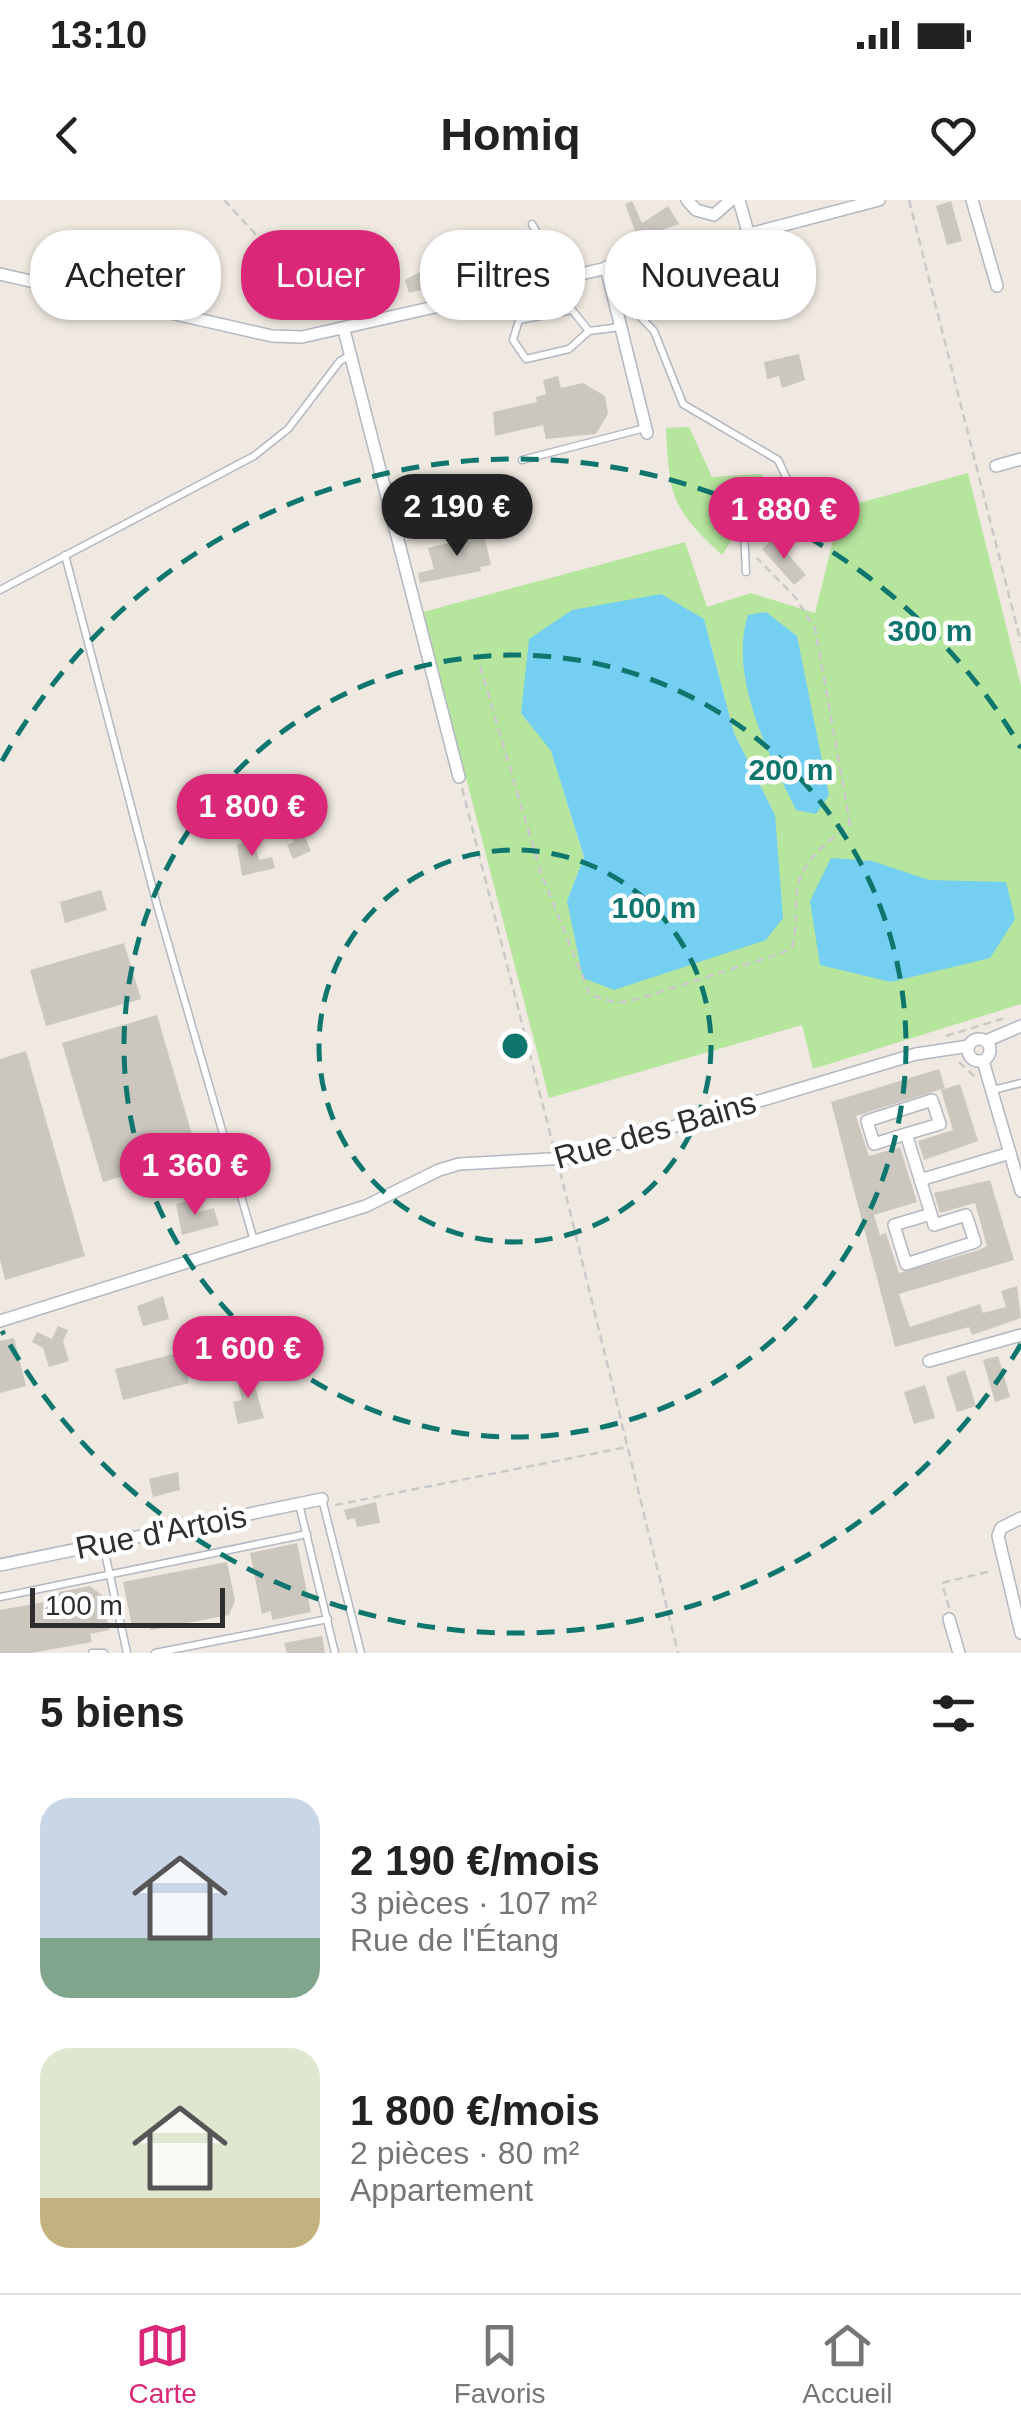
<!DOCTYPE html>
<html lang="fr">
<head>
<meta charset="utf-8">
<style>
	body { margin:0; font-family:Helvetica,sans-serif; background:#f2f2f2; color:#222; height:100vh; display:flex; flex-direction:column; font-size:38px; white-space:nowrap }
	* { box-sizing:border-box; margin:0 }
	p { font-size:32px; color:#767676 }
	.icon { flex:none; width:55px; height:55px; fill:none; stroke:currentColor; stroke-width:2; stroke-linecap:round; stroke-linejoin:round }
	.map { position:relative; height:1453px; overflow:hidden }
	.details { display:flex; flex-direction:column; background:#fff; flex:1 }
	.details>* { flex:none }
	.hud { position:absolute; left:30px; top:30px; width:962px; height:90px; display:flex; gap:20px }
	.scale { position:absolute; left:30px; bottom:25px; width:195px; box-sizing:border-box; padding-left:10px; border:5px solid #2e2e2e; border-top:0; font-size:28px; line-height:35px; white-space:nowrap; color:#2e2e2e; -webkit-text-stroke:8px #fff; paint-order:stroke }
	.price { position:absolute; translate:-50% -85px; padding:0 22px; border-radius:35px; background:#db2777; color:#fff; font-size:32px; line-height:65px; filter:drop-shadow(0 2px 5px #0008) }
	.price::after { content:''; position:absolute; left:50%; top:60px; width:30px; height:22px; margin-left:-15px; background:inherit; clip-path:polygon(0 0,100% 0,50% 100%) }
	.price.on { background:#222; color:#fff }
	ul { padding:0; list-style:none }
	li { display:flex; align-items:center; gap:30px; height:250px; padding:0 40px }
	li span { display:grid; place-items:center; flex:none; width:280px; height:200px; border-radius:30px; color:#555 }
	li>.icon { margin-inline-start:auto }
	span .icon { width:120px; height:120px; fill:#fffc; stroke-width:1 }
	li b { font-size:42px }
	h2 { display:flex; justify-content:space-between; align-items:center; height:120px; padding:0 40px; font-size:42px }
	.pill { padding:0 35px; border-radius:40px; background:#fff; box-shadow:0 2px 8px #0004; font-size:35px; line-height:90px }
	.pill.on { background:#db2777; color:#fff }
	.status { display:flex; justify-content:space-between; align-items:center; height:70px; padding:0 50px; background:#fff; direction:ltr }
	.status svg { height:28px; fill:currentColor }
	header { display:flex; justify-content:space-between; align-items:center; height:130px; padding:0 40px; background:#fff; font-size:45px; font-weight:700 }
	.dock { display:flex; justify-content:space-around; align-items:center; height:140px; border-top:2px solid #e0e0e0; background:#fff; font-size:28px; color:#767676 }
	.dock a { display:grid; justify-items:center; gap:5px }
	.dock .on { color:#db2777 }
	.map>svg:first-child { display:block }
	.green { fill:#b6e59e; fill-rule:evenodd }
	.water { fill:#75cff0 }
	.building { fill:#cbc7bf }
	.lines { fill:none; stroke-linecap:round; stroke-linejoin:round }
	.lane-casing { stroke:#b4b7c1; stroke-width:9 }
	.street-casing { stroke:#b4b7c1; stroke-width:14 }
	.path { stroke:#c9c9c9; stroke-width:2.5; stroke-dasharray:8 5; stroke-linecap:butt }
	.lane { stroke:#fff; stroke-width:6 }
	.street { stroke:#fff; stroke-width:11 }
	.ring { fill:none; stroke:#0f766e; stroke-width:5; stroke-dasharray:18 12 }
	.labels { text-anchor:middle; dominant-baseline:central; stroke-width:9; stroke-linejoin:round; paint-order:stroke }
	.street-label { font-size:32px; fill:#2e2e2e; stroke:#fff }
	.centre { fill:#0f766e; stroke:#fff; stroke-width:5 }
	.ring-label { font-size:30px; text-anchor:middle; font-weight:bold; fill:#0f766e; stroke:#fff; stroke-width:9; stroke-linejoin:round; paint-order:stroke }
</style>
</head>
<body>
<div class="status"><b>13:10</b><svg viewBox="0 0 49 12"><path d="M0 12V9h3v3zM5 12V6h3v6zM10 12V3h3v9zM15 12V0h3v12zM26 1h20v11H26zM47 4h2v5h-2z"/></svg></div>
<header><svg class="icon" aria-label="back" viewBox="0 0 24 24"><path d="M15 5l-7 7 7 7"/></svg>Homiq<svg class="icon" aria-label="heart" viewBox="0 0 24 24"><path d="M12 20l-8-8c-3-5 5-10 8-4 3-6 11-1 8 4z"/></svg></header>
<div class="map">
<svg width="1021" height="1453" viewBox="0 0 1021 1453">
	<rect width="100%" height="100%" fill="#efe9e1"/>
	<g class="green">
		<path d="M689 227 712 277 761 274 769 285 722 355C671 309 669 294 666 228Z"/>
		<path d="M968 273 1021 486V804L813 869 802 825 549 898 423 412 685 342 707 407 751 393 815 413 841 308ZM704 419 734 533 775 615 567 701 584 658 551 550Z"/>
	</g>
	<g class="water">
		<polygon points="661,394 704,419 734,533 775,615 783,718 766,740 614,790 583,778 567,701 584,657 551,551 521,513 529,439 572,410"/>
		<path d="M766 412 797 436 829 595 816 614 796 610C769 555 728 476 748 415Z"/>
		<polygon points="831,658 872,661 929,680 1006,682 1015,719 990,758 891,782 820,765 810,701"/>
	</g>
	<g class="building">
		<polygon points="632,1 642,23 668,6 679,24 638,39 625,4"/>
		<polygon points="951,1 962,41 947,45 936,6"/>
		<polygon points="475,36 483,49 476,53 481,62 467,70 453,45"/>
		<polygon points="439,63 449,73 435,87 430,81 421,90 409,93 405,80 420,72 425,77"/>
		<polygon points="799,154 805,180 782,188 779,176 767,179 764,162"/>
		<polygon points="558,176 561,188 583,183 605,196 608,214 596,234 546,239 543,225 495,236 493,212 537,202 536,197 546,194 543,180"/>
		<polygon points="499,284 507,315 490,319 485,298 474,299 471,291"/>
		<polygon points="484,334 491,365 480,367 481,371 420,383 418,373 434,369 428,348"/>
		<polygon points="774,338 806,375 794,385 762,349"/>
		<polygon points="302,607 307,621 299,624 311,651 293,659 287,645 294,642 284,613"/>
		<polygon points="253,639 259,660 272,657 275,668 242,676 237,645"/>
		<polygon points="101,690 107,710 65,723 60,702"/>
		<polygon points="124,743 141,799 46,826 30,770"/>
		<polygon points="157,815 198,955 103,982 62,843"/>
		<polygon points="26,851 85,1056 5,1080 0,1060 0,859"/>
		<polygon points="939,869 945,888 856,916 869,956 900,947 917,1002 874,1015 880,1035 886,1033 899,1073 979,1050 987,1046 975,1003 940,1013 934,993 990,980 1014,1060 899,1094 910,1127 980,1104 983,1113 1006,1107 1001,1091 1017,1086 1021,1118 972,1135 969,1127 895,1147 831,902"/>
		<polygon points="960,884 978,941 924,960 918,941 953,930 941,890"/>
		<polygon points="191,1000 194,1013 214,1008 219,1025 182,1035 176,1004"/>
		<polygon points="163,1096 169,1119 143,1126 137,1106"/>
		<polygon points="58,1126 68,1130 63,1141 69,1161 49,1167 43,1148 32,1142 37,1132 52,1139"/>
		<polygon points="14,1138 26,1186 0,1193 0,1141"/>
		<polygon points="182,1152 189,1183 123,1200 115,1169"/>
		<polygon points="998,1156 1010,1197 995,1202 983,1160"/>
		<polygon points="965,1170 976,1206 957,1212 946,1177"/>
		<polygon points="251,1173 264,1218 238,1224 233,1202 242,1200 236,1176"/>
		<polygon points="925,1185 935,1218 914,1224 904,1192"/>
		<polygon points="178,1272 180,1290 153,1297 149,1279"/>
		<polygon points="376,1302 380,1323 357,1327 355,1318 347,1320 344,1310"/>
		<polygon points="297,1343 311,1412 272,1420 271,1411 262,1414 250,1353"/>
		<polygon points="227,1362 235,1401 229,1415 151,1430 149,1423 132,1426 123,1382"/>
		<polygon points="90,1386 103,1396 109,1430 90,1434 92,1442 32,1453 0,1453 0,1410 44,1402 49,1394"/>
		<polygon points="322,1436 325,1453 287,1453 284,1443"/>
	</g>
	<g class="lines">
		<defs>
			<g id="lane">
				<polyline points="532,24 562,77"/>
				<polyline points="615,102 627,103 654,131 683,204 778,260 786,277 744,332 746,372"/>
				<polyline points="589,131 572,110 519,120 513,140 526,159 569,149 589,131 620,127"/>
				<polyline points="522,260 645,228"/>
				<polyline points="396,326 473,306"/>
				<polyline points="65,355 157,705 254,1041"/>
				<polyline points="0,390 254,256 288,229 340,161 351,155"/>
				<polyline points="993,890 1021,883"/>
				<polyline points="322,1299 361,1453"/>
				<polyline points="299,1304 335,1453"/>
				<polyline points="103,1344 127,1453"/>
				<polyline points="0,1397 307,1334"/>
				<polyline points="92,1453 104,1453"/>
				<polyline points="155,1453 328,1419"/>
			</g>
			<g id="street">
				<polyline points="687,0 696,10 714,15 731,0"/>
				<polyline points="739,0 749,36"/>
				<polyline points="972,0 997,86"/>
				<polyline points="606,67 647,233"/>
				<polyline points="0,74 272,136 302,137 700,47 879,0"/>
				<polyline points="344,130 459,577"/>
				<polyline points="996,266 1021,259"/>
				<circle cx="979" cy="850" r="11"/>
				<polyline points="986,841 1021,826"/>
				<polyline points="983,861 1021,991"/>
				<polyline points="906,934 940,924 932,900 867,921 874,944 906,934 931,1014 894,1025 906,1064 975,1042 966,1015 934,1025 931,1014"/>
				<polyline points="920,980 1010,953"/>
				<polyline points="0,1121 366,1006 439,970 459,964 569,958 916,854 969,846"/>
				<polyline points="929,1161 1021,1135"/>
				<polyline points="1021,1318 1001,1328 998,1336 1021,1433"/>
				<polyline points="0,1365 322,1299"/>
				<polyline points="949,1419 959,1453"/>
			</g>
		</defs>
		<use href="#lane" class="lane-casing"/>
		<use href="#street" class="street-casing"/>
		<g class="path">
			<polyline points="224,0 331,116"/>
			<polyline points="909,0 1021,443"/>
			<path d="M480 466 541 673 590 795 618 803 641 798 782 753 792 747C797 730 795 716 796 699 797 663 825 645 850 624L815 428 795 397 757 358"/>
			<polyline points="462,588 554,949"/>
			<polyline points="946,836 1005,818"/>
			<polyline points="959,862 975,877"/>
			<polyline points="560,971 678,1453"/>
			<polyline points="335,1305 627,1247"/>
			<polyline points="949,1408 942,1383 991,1371"/>
		</g>
		<use href="#lane" class="lane"/>
		<use href="#street" class="street"/>
	</g>
	<g class="ring">
		<circle cx="515" cy="846" r="196"/>
		<circle cx="515" cy="846" r="391"/>
		<path d="M1021 1144A587 587 0 0 1 2 1131M2 561A587 587 0 0 1 1021 548"/>
	</g>
	<g class="labels">
		<g class="street-label">
			<text transform="translate(655 930) rotate(-16)">Rue des Bains</text>
			<text transform="translate(161 1332) rotate(-11)">Rue d'Artois</text>
		</g>
	</g>
	<circle cx="515" cy="846" r="15" class="centre"/>
	<g class="ring-label">
		<text x="930" y="441">300 m</text>
		<text x="791" y="580">200 m</text>
		<text x="654" y="718">100 m</text>
	</g>
</svg>
<div class="scale">100 m</div>
<b class="price on" style="left:457px;top:359px">2 190 €</b>
<b class="price" style="left:784px;top:362px">1 880 €</b>
<b class="price" style="left:252px;top:659px">1 800 €</b>
<b class="price" style="left:195px;top:1018px">1 360 €</b>
<b class="price" style="left:248px;top:1201px">1 600 €</b>
<div class="hud">
<a class="pill">Acheter</a>
<a class="pill on">Louer</a>
<a class="pill">Filtres</a>
<a class="pill">Nouveau</a>
</div>
</div>
<section class="details">
<h2>5 biens<svg class="icon" aria-label="filters" viewBox="0 0 24 24"><path d="M4 7h16M4 17h16"/><circle cx="9" cy="7" r="2"/><circle cx="15" cy="17" r="2"/></svg></h2>
<ul>
<li><span style="background:linear-gradient(#c9d6e8 70%,#7fa58c 0)"><svg class="icon" aria-label="home" viewBox="0 0 24 24"><path d="M3 11l9-7 9 7M6 9v11h12V9"/></svg></span><div><b>2 190 €/mois</b><p>3 pièces · 107 m²</p><p>Rue de l'Étang</p></div></li>
<li><span style="background:linear-gradient(#dfe7d0 75%,#c2b280 0)"><svg class="icon" aria-label="home" viewBox="0 0 24 24"><path d="M3 11l9-7 9 7M6 9v11h12V9"/></svg></span><div><b>1 800 €/mois</b><p>2 pièces · 80 m²</p><p>Appartement</p></div></li>
</ul>
</section>
<nav class="dock">
<a class="on"><svg class="icon" aria-label="map" viewBox="0 0 24 24"><path d="M3 6l6-2 6 2 6-2v14l-6 2-6-2-6 2zM9 4v14M15 6v14"/></svg>Carte</a>
<a><svg class="icon" aria-label="saved" viewBox="0 0 24 24"><path d="M7 4h10v16l-5-4-5 4z"/></svg>Favoris</a>
<a><svg class="icon" aria-label="home" viewBox="0 0 24 24"><path d="M3 11l9-7 9 7M6 9v11h12V9"/></svg>Accueil</a>
</nav>
</body>
</html>
